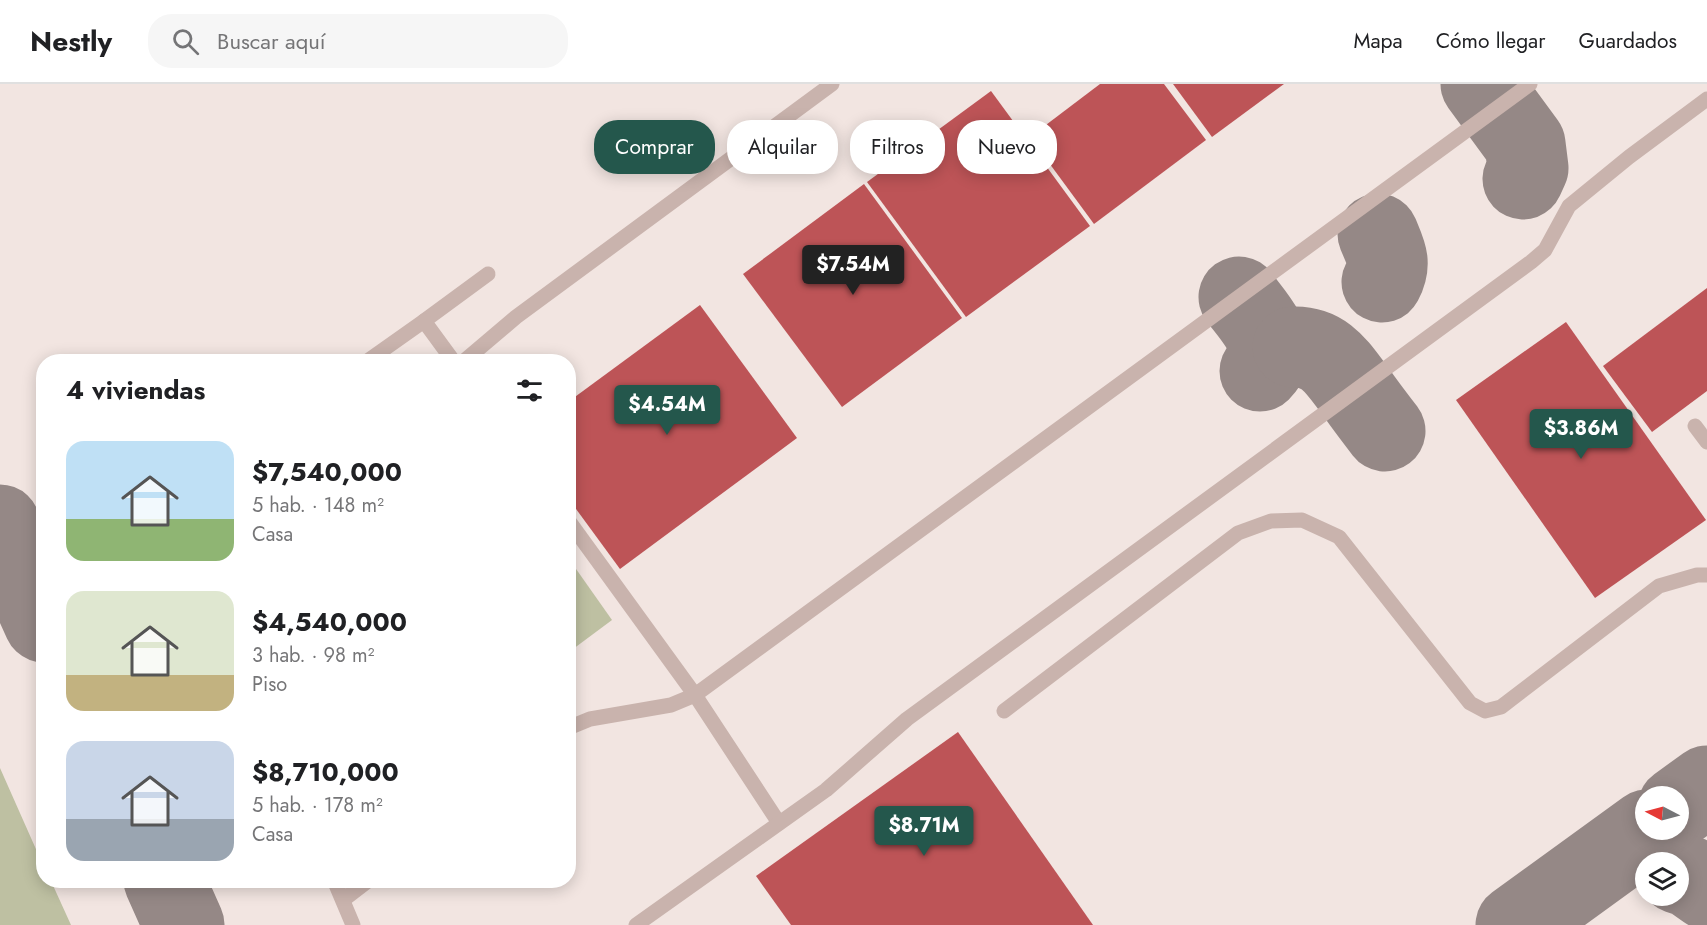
<!DOCTYPE html>
<html lang="es">
<head>
<meta charset="utf-8">
<style>
	body { margin:0; font-family:Jost,sans-serif; background:#f6f6f6; color:#202124; height:100vh; display:flex; flex-direction:column; font-size:22px; white-space:nowrap }
	* { box-sizing:border-box; margin:0 }
	p { font-size:20px; color:#757577 }
	.icon { flex:none; width:33px; height:33px; fill:none; stroke:currentColor; stroke-width:2; stroke-linecap:round; stroke-linejoin:round }
	.map { position:relative; flex:1; overflow:hidden }
	.sheet { position:absolute; left:36px; top:270px; width:540px; height:534px; display:flex; flex-direction:column; background:#fff; border-radius:24px; box-shadow:0 3px 15px #0003 }
	.sheet>* { flex:none }
	.hud { position:absolute; left:594px; top:36px; width:570px; height:54px; display:flex; gap:12px }
	.needle { width:39px; rotate:276deg }
	.fabs { position:absolute; left:1635px; top:702px; display:grid; gap:12px }
	.fabs a { display:grid; place-items:center; width:54px; height:54px; border-radius:50%; background:#fff; box-shadow:0 3px 15px #0003; font-size:30px }
	.price { position:absolute; translate:-50% -51px; padding:0 14px; border-radius:6px; background:#24574c; color:#fff; font-size:20px; line-height:39px; filter:drop-shadow(0 2px 3px #0008) }
	.price::after { content:''; position:absolute; left:50%; top:36px; width:18px; height:14px; margin-left:-9px; background:inherit; clip-path:polygon(0 0,100% 0,50% 100%) }
	.price.selected { background:#222; color:#fff }
	ul { padding:0; list-style:none }
	li { display:flex; align-items:center; gap:18px; height:150px; padding:0 30px }
	li span { display:grid; place-items:center; flex:none; width:168px; height:120px; border-radius:18px; color:#555 }
	li>.icon { margin-inline-start:auto }
	span .icon { width:72px; height:72px; fill:#fffc; stroke-width:1 }
	li b { font-size:26px }
	h2 { display:flex; justify-content:space-between; align-items:center; height:72px; padding:0 30px; font-size:26px }
	.chip { padding:0 21px; border-radius:24px; background:#fff; box-shadow:0 3px 15px #0003; font-size:21px; line-height:54px }
	.chip.selected { background:#24574c; color:#fff }
	header { display:flex; align-items:center; gap:36px; box-sizing:border-box; height:84px; padding:0 30px; background:#fff; border-bottom:2px solid #e0e0e0 }
	header strong { font-size:28px }
	nav { display:flex; gap:33px; margin-inline-start:auto; font-size:21px }
	.search { width:420px; height:54px; background:#f6f6f6; display:flex; align-items:center; gap:15px; box-sizing:border-box; padding:0 21px; border-radius:24px; color:#757577; font-size:22px }
	.map>svg:first-child { display:block }
	.green { fill:#bec0a2 }
	.lines { fill:none; stroke-linecap:round; stroke-linejoin:round }
	.taxiway { stroke:#958886; stroke-width:81 }
	.building { fill:#bd5457 }
	.minor { stroke:#c9b3ad; stroke-width:15 }
</style>
</head>
<body>
<header>
<strong>Nestly</strong>
<div class="search"><svg class="icon" aria-label="search" viewBox="0 0 24 24"><circle cx="10" cy="10" r="6"/><path d="M15 15l6 6"/></svg>Buscar aquí</div>
<nav><a>Mapa</a><a>Cómo llegar</a><a>Guardados</a></nav>
</header>
<div class="map">
<svg width="1707" height="841" viewBox="0 0 1707 841">
	<rect width="100%" height="100%" fill="#f2e5e1"/>
	<g class="green">
		<polygon points="569,475 612,536 569,568 568,568"/>
		<polygon points="0,684 43,781 44,796 51,797 71,841 0,841"/>
	</g>
	<g class="lines">
		<g class="taxiway">
			<polyline points="1481,0 1525,60 1528,84 1523,95"/>
			<path d="M1378 150C1386 169 1392 179 1382 198"/>
			<path d="M1239 213C1250 228 1276 255 1268 275 1267 279 1263 284 1260 287"/>
			<path d="M1293 263C1326 262 1338 285 1356 308 1365 321 1375 334 1385 347"/>
			<polyline points="0,441 44,538"/>
			<polyline points="1678,723 1707,702"/>
			<polyline points="1678,789 1690,793 1707,805"/>
			<polyline points="164,796 184,841"/>
			<polyline points="1516,841 1647,746"/>
		</g>
	</g>
	<g class="building">
		<polygon points="1100,0 1164,0 1206,56 1094,140 1030,53"/>
		<polygon points="1173,0 1284,0 1212,53"/>
		<polygon points="991,7 1090,142 966,233 867,98"/>
		<polygon points="864,100 962,234 842,323 743,190"/>
		<polygon points="1707,204 1707,307 1652,348 1603,282"/>
		<polygon points="700,221 797,354 620,485 568,414 568,318"/>
		<polygon points="1566,238 1706,436 1595,514 1456,316"/>
		<polygon points="958,648 1093,841 791,841 756,792"/>
	</g>
	<g class="lines">
		<g class="minor">
			<polyline points="424,237 488,190"/>
			<polyline points="366,278 424,237 454,278"/>
			<polyline points="463,278 516,233 832,0"/>
			<polyline points="1695,342 1707,358"/>
			<polyline points="568,436 695,611 779,739"/>
			<polyline points="1004,627 1238,449 1271,437 1302,436 1339,453 1470,619 1485,627 1501,623 1659,502 1697,491 1707,491"/>
			<polyline points="568,644 590,635 671,621 695,611 1530,0"/>
			<polyline points="334,796 353,841"/>
			<polyline points="343,816 369,796"/>
			<polyline points="636,841 826,706 907,635 1531,178 1545,166 1569,122 1629,73 1707,15"/>
		</g>
	</g>
</svg>
<div class="fabs">
<a><svg class="needle" viewBox="-14 -14 28 28"><path d="M0-13l5 13h-10z" fill="#e53935"/><path d="M0 13l5-13h-10z" fill="#757577"/></svg></a>
<a><svg class="icon" aria-label="layers" viewBox="0 0 24 24"><path d="M12 4l9 5-9 5-9-5zM3 14l9 5 9-5"/></svg></a>
</div>
<b class="price selected" style="left:853px;top:212px">$7.54M</b>
<b class="price" style="left:667px;top:352px">$4.54M</b>
<b class="price" style="left:1581px;top:376px">$3.86M</b>
<b class="price" style="left:924px;top:773px">$8.71M</b>
<div class="hud">
<a class="chip selected">Comprar</a>
<a class="chip">Alquilar</a>
<a class="chip">Filtros</a>
<a class="chip">Nuevo</a>
</div>
<section class="sheet">
<h2>4 viviendas<svg class="icon" aria-label="filters" viewBox="0 0 24 24"><path d="M4 7h16M4 17h16"/><circle cx="9" cy="7" r="2"/><circle cx="15" cy="17" r="2"/></svg></h2>
<ul>
<li><span style="background:linear-gradient(#bfe0f5 65%,#8fb573 0)"><svg class="icon" aria-label="home" viewBox="0 0 24 24"><path d="M3 11l9-7 9 7M6 9v11h12V9"/></svg></span><div><b>$7,540,000</b><p>5 hab. · 148 m²</p><p>Casa</p></div></li>
<li><span style="background:linear-gradient(#dfe7d0 70%,#c2b280 0)"><svg class="icon" aria-label="home" viewBox="0 0 24 24"><path d="M3 11l9-7 9 7M6 9v11h12V9"/></svg></span><div><b>$4,540,000</b><p>3 hab. · 98 m²</p><p>Piso</p></div></li>
<li><span style="background:linear-gradient(#c9d6e8 65%,#9aa5b1 0)"><svg class="icon" aria-label="home" viewBox="0 0 24 24"><path d="M3 11l9-7 9 7M6 9v11h12V9"/></svg></span><div><b>$8,710,000</b><p>5 hab. · 178 m²</p><p>Casa</p></div></li>
</ul>
</section>
</div>
</body>
</html>
